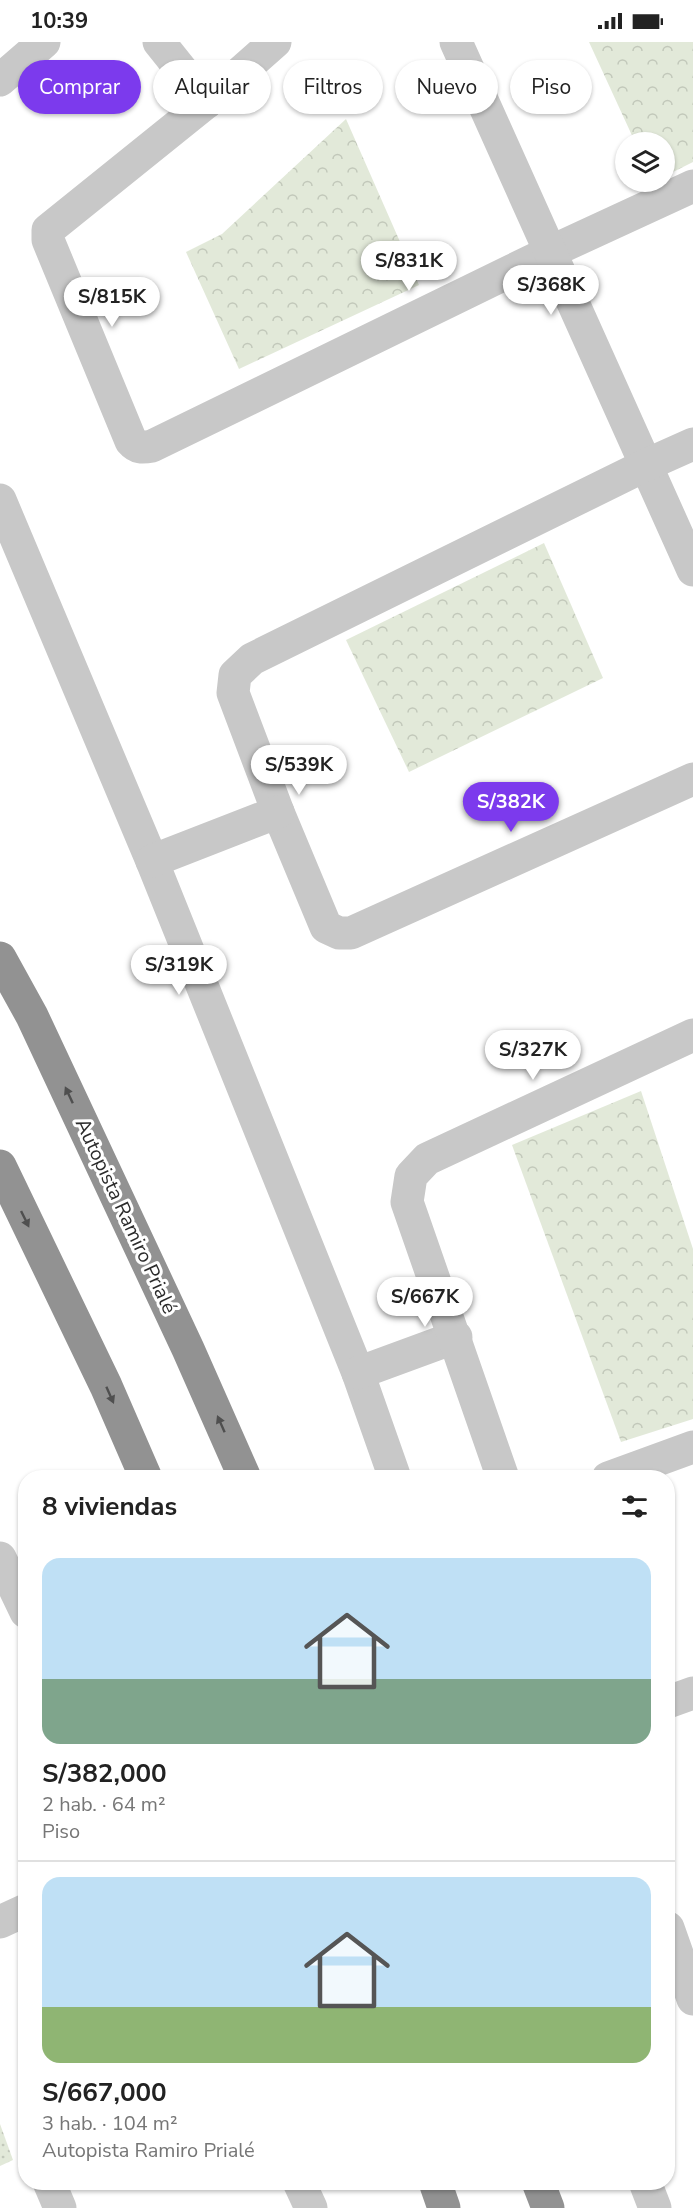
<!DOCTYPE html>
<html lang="es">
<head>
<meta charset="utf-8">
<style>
	body { margin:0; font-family:"Nunito Sans",sans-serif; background:#f6f6f6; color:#222; height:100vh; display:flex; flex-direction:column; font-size:22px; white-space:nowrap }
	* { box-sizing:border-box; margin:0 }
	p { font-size:20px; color:#767676 }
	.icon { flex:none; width:33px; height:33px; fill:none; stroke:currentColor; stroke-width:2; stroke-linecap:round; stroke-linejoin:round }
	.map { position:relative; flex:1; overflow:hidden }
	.sheet { position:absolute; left:18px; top:1428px; width:657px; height:720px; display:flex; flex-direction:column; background:#fff; border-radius:24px; box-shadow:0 2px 4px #0004 }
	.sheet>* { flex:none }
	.guide { position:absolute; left:18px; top:18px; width:657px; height:54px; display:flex; gap:12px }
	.tools { position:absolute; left:615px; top:90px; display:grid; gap:12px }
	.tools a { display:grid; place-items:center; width:60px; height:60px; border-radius:50%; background:#fff; box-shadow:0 2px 4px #0004; font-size:30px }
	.price { position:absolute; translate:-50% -51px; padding:0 14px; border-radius:21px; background:#fff; color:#222; font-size:20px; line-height:39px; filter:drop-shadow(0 2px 3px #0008) }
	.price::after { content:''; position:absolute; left:50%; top:36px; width:18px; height:14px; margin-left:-9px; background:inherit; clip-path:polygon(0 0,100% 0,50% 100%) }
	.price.active { background:#7c3aed; color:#fff }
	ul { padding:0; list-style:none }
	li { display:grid; align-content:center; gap:12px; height:318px; padding:0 24px }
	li+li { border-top:2px solid #e0e0e0 }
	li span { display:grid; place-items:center; height:186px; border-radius:18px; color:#555 }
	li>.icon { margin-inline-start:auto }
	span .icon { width:108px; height:108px; fill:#fffc; stroke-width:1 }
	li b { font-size:26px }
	h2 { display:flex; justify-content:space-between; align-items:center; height:72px; padding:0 24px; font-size:26px }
	.pill { padding:0 21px; border-radius:27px; background:#fff; box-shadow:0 2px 4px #0004; font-size:21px; line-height:54px }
	.pill.active { background:#7c3aed; color:#fff }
	.status { display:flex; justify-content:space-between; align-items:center; height:42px; padding:0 30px; background:#fff; direction:ltr }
	.status svg { height:16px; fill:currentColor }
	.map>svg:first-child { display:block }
	.park { fill:url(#park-crowns) }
	.garden { fill:url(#garden-dots) }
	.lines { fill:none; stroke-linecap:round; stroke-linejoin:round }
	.street { stroke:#c8c8c8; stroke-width:33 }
	.highway { stroke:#929292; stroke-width:33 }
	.oneway { fill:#4f4f4f }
	.labels { text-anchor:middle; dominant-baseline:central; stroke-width:6; stroke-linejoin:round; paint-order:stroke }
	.street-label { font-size:20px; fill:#2b2b2b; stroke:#fff }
</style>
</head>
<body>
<div class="status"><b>10:39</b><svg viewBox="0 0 49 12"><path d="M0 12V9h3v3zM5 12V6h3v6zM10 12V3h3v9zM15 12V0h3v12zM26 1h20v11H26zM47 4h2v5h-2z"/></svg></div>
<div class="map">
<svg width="693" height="2166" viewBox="0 0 693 2166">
	<defs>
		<pattern id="park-crowns" width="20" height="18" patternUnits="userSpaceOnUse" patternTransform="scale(1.5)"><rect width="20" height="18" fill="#e2e9d9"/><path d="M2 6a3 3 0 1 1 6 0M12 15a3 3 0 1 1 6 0" fill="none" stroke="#c2c8ba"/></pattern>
		<pattern id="garden-dots" width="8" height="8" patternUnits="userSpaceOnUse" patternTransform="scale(1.5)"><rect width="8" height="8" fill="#e2e9d9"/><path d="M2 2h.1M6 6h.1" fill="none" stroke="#c2c8ba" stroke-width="1.8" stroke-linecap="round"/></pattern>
	</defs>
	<rect width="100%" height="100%" fill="#fff"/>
	<g class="park">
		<polygon points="589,0 693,0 693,120 665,134 664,100 635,100"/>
		<polygon points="346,77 419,243 239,327 186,210 222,192"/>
		<polygon points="544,501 603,636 409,730 346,598"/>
		<polygon points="641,1049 693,1207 693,1377 621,1400 512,1103"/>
	</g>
	<polygon class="garden" points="0,2082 13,2118 0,2124"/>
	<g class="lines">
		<g class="street">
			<polyline points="159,0 207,60"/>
			<path d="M275 0 207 60 48 188V198L131 399C137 406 142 406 152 404L550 210 693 144"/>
			<polyline points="456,0 693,528"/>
			<polyline points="0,38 44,0"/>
			<polyline points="693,402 646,423 252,617 235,633 233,651 278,770 326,885 339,891 351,891 693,737"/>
			<polyline points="0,458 152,819 358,1331 395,1436"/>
			<polyline points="152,819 278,770"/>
			<polyline points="358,1331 456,1295"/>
			<polyline points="503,1436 407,1160 411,1134 427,1117 693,993"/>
			<polyline points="608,1436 693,1405"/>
			<polyline points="0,1516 26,1570"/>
			<polyline points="668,1660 693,1651"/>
			<polyline points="0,1880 26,1868"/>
			<polyline points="668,1886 693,1957"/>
			<polyline points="49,2140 60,2166"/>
			<polyline points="299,2140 311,2166"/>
			<polyline points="645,2140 655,2166"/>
		</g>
		<g class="highway">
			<polyline points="0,916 32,974 188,1307 245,1436"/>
			<polyline points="0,1124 106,1344 146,1436"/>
			<polyline points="435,2140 444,2166"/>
			<polyline points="538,2140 548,2166"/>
		</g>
	</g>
	<defs><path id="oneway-solid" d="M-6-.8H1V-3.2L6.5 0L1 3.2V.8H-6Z" transform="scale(1.5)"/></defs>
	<g class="oneway">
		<use href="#oneway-solid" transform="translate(69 1053) rotate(-115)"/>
		<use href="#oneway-solid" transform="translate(25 1177) rotate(64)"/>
		<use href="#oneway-solid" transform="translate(110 1353) rotate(66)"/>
		<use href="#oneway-solid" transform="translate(221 1382) rotate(-114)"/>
	</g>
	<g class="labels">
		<g class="street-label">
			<text transform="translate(126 1174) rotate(65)">Autopista Ramiro Prialé</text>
		</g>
	</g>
</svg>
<div class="tools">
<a><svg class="icon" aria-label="layers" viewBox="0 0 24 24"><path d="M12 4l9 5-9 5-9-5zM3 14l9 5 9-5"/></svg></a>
</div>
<b class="price" style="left:409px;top:250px">S/831K</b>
<b class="price" style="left:551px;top:274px">S/368K</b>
<b class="price" style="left:112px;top:286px">S/815K</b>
<b class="price" style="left:299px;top:754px">S/539K</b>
<b class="price active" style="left:511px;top:791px">S/382K</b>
<b class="price" style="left:179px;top:954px">S/319K</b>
<b class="price" style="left:533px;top:1039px">S/327K</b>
<b class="price" style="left:425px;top:1286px">S/667K</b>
<div class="guide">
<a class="pill active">Comprar</a>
<a class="pill">Alquilar</a>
<a class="pill">Filtros</a>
<a class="pill">Nuevo</a>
<a class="pill">Piso</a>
</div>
<section class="sheet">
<h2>8 viviendas<svg class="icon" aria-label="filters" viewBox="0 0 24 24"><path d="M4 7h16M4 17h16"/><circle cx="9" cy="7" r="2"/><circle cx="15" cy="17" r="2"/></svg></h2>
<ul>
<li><span style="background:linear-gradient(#bfe0f5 65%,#7fa58c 0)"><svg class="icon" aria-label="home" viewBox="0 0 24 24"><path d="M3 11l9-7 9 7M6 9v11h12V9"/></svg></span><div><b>S/382,000</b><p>2 hab. · 64 m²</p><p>Piso</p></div></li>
<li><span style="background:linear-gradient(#bfe0f5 70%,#8fb573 0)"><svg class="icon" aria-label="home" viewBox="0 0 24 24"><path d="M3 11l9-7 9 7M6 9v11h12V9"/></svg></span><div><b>S/667,000</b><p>3 hab. · 104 m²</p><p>Autopista Ramiro Prialé</p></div></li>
</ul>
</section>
</div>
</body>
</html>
